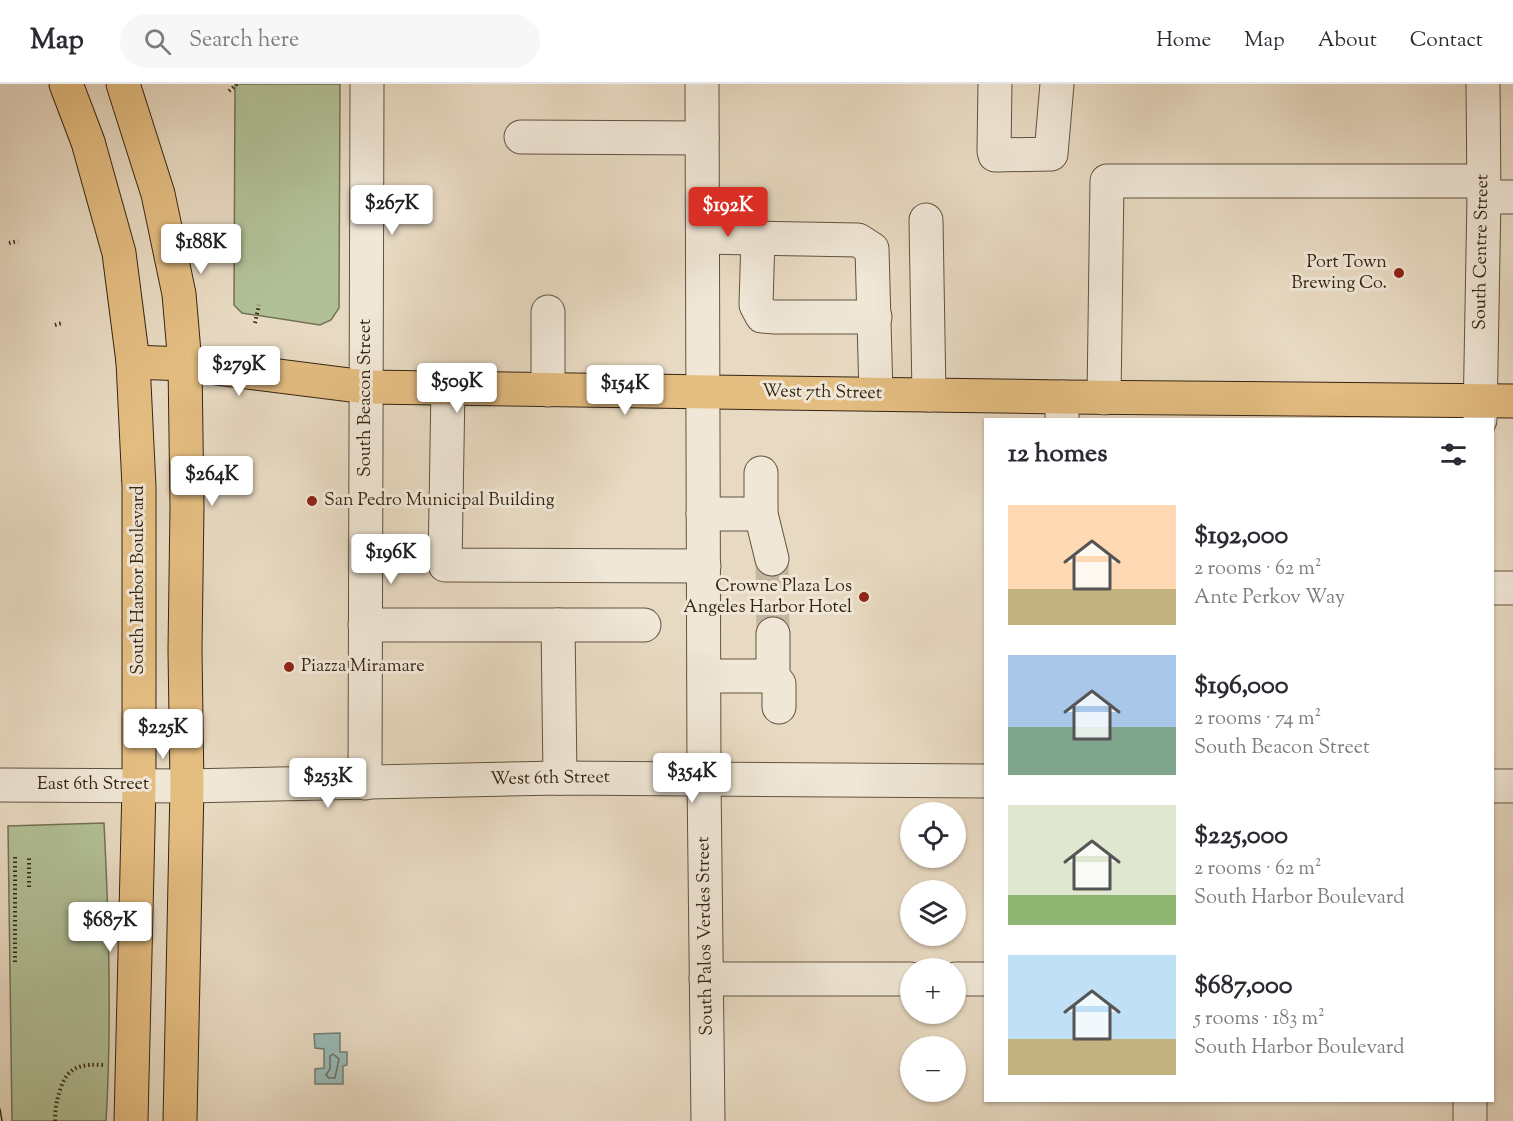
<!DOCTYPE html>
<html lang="en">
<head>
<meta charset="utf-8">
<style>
	body { margin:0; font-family:"Sorts Mill Goudy",serif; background:#f7f7f7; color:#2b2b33; height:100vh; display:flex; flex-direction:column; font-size:22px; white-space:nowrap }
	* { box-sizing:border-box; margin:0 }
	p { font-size:20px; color:#7c7c81 }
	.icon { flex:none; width:33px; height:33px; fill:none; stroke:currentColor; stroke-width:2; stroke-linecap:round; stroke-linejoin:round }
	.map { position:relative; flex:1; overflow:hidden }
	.side { position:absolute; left:984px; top:334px; width:510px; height:684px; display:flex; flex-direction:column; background:#fff; border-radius:0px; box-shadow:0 2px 4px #0004 }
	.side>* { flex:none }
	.controls { position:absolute; left:900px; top:718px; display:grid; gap:12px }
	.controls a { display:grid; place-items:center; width:66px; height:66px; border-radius:50%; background:#fff; box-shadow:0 2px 4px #0004; font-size:30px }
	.price { position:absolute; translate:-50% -51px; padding:0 14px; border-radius:6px; background:#fff; color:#222; font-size:20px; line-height:39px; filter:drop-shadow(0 2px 3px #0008) }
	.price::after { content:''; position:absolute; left:50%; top:36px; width:18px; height:14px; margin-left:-9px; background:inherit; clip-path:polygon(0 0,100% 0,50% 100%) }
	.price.selected { background:#d93025; color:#fff }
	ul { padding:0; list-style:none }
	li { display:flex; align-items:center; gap:18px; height:150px; padding:0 24px }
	li span { display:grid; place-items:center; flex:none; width:168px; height:120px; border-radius:0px; color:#555 }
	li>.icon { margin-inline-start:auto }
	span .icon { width:72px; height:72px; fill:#fffc; stroke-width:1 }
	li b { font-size:26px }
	h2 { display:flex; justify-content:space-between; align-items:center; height:72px; padding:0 24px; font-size:26px }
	header { display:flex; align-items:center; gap:36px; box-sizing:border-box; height:84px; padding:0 30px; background:#fff; border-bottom:2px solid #e1e1e2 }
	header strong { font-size:28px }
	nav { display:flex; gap:33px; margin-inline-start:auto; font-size:21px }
	.search { width:420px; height:54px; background:#f7f7f7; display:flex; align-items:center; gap:15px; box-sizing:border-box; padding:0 21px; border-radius:33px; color:#7c7c81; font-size:22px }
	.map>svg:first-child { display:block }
	.green { fill:#b2c097; stroke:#747255; stroke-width:1.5 }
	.water { fill:#98bab7; stroke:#717e75; stroke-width:1.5 }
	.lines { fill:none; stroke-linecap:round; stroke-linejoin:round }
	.shore { stroke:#677065; stroke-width:1.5 }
	.minor-tunnel { stroke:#c4b69f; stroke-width:33; stroke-dasharray:33 16; stroke-linecap:butt }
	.minor-casing { stroke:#62523f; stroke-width:35 }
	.major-casing { stroke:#362513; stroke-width:35 }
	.path { stroke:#362513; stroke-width:4; stroke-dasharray:1.5 3; stroke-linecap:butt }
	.minor { stroke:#f0e7d7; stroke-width:33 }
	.major { stroke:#e4bd81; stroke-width:33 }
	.tram { stroke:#362513; stroke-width:1.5 }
	.poi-dot { fill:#8f2418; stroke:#f0e7d7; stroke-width:2 }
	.labels { text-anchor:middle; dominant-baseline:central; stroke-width:6; stroke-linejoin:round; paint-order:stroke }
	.street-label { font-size:18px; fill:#362513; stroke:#f0e7d7 }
	.poi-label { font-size:18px; fill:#362513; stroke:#f0e7d7; text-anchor:end }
</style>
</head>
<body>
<header>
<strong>Map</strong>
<div class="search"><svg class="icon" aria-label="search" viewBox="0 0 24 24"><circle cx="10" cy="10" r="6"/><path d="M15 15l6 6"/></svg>Search here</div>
<nav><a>Home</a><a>Map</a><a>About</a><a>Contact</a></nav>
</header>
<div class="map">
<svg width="1513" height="1037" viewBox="0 0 1513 1037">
	<rect width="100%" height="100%" fill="#e8dac2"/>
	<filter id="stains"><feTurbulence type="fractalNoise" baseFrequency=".00333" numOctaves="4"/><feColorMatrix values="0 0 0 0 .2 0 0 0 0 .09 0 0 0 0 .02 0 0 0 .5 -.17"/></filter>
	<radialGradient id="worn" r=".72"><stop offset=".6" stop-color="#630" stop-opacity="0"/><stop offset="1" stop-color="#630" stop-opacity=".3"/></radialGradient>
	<g class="green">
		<polygon points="235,0 340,0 339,224 331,236 320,241 242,229 234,221"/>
		<path d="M104 739C109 837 112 940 106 1037H12L8 742Z"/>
	</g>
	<polygon class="water" points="340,949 340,968 347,968 347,981 343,982 343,1000 315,1000 315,985 324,984 324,965 315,964 314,950"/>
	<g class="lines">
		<polygon class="shore" points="333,970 339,975 335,994 329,994 326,991 330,985 330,972"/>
		<polyline class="minor-tunnel" points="772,475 773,550"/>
		<defs>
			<g id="minor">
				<polyline points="702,0 704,695 708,1037"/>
				<polyline points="995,0 994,67 995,71 998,71 1051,70 1057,0"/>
				<polyline points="521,53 702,54"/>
				<polyline points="1484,113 1513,113"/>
				<polyline points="926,136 929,311"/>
				<polyline points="703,153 858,156 872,165 876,310"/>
				<polyline points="758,153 756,221 762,232 775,233 875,233"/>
				<polyline points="548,228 548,306"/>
				<polyline points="448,304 445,481 704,482"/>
				<polyline points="1104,314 1107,97 1483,97"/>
				<polyline points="1062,336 1062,313"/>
				<polyline points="1480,336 1484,113 1483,0"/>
				<polyline points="761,389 761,430 772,475"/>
				<polyline points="703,430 761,430"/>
				<polyline points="1492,504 1513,504"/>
				<polyline points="365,541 644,541"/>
				<polyline points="558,541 560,694"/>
				<polyline points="773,550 773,592 779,600 779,623"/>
				<polyline points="704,592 773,592"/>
				<polyline points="365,699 367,0"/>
				<polyline points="0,701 187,702 560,694 986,697"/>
				<polyline points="1492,702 1513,702"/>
				<polyline points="706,895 910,895"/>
				<polyline points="956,895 986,895"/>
				<polyline points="1470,1017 1470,1037"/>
			</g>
			<g id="major">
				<polyline points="66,0 88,58 119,169 133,278 139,403 139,702 131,1037"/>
				<polyline points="123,0 158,110 179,210 185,280 187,423 185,566 187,702 180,1037"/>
				<polyline points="133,278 185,280 366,303 1062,313 1513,317"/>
			</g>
		</defs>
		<use href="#minor" class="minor-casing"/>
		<use href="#major" class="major-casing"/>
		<g class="path">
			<polyline points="229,7 237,0"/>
			<polyline points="9,159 18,157"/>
			<polyline points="255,239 259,221"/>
			<polyline points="55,241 62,239"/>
			<polyline points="15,773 15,878"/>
			<polyline points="29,803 29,773"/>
			<path d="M55 1037C55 1024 57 1015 61 1003 69 981 83 980 105 981"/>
		</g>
		<use href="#minor" class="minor"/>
		<use href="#major" class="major"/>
		<polyline class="tram" points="0,1025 2,1037"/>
	</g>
	<g class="poi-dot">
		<circle cx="1399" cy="189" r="6"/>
		<circle cx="312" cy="417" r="6"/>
		<circle cx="864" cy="513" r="6"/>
		<circle cx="289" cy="583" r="6"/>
	</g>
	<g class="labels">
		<g class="street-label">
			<text transform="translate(1482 168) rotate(-89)">South Centre Street</text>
			<text transform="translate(822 309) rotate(1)">West 7th Street</text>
			<text transform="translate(366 314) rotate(-90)">South Beacon Street</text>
			<text transform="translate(139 496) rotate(-90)">South Harbor Boulevard</text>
			<text transform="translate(550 695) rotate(-1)">West 6th Street</text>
			<text x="93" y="701">East 6th Street</text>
			<text transform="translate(706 852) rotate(-91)">South Palos Verdes Street</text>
		</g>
		<g class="poi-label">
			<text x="1387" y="179">Port Town<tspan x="1387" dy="21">Brewing Co.</tspan></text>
			<text x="324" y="417" text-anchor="start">San Pedro Municipal Building</text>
			<text x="852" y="503">Crowne Plaza Los<tspan x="852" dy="21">Angeles Harbor Hotel</tspan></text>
			<text x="301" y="583" text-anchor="start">Piazza Miramare</text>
		</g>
	</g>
	<rect width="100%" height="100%" filter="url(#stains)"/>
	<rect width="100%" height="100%" fill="url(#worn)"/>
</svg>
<div class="controls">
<a><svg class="icon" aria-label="locate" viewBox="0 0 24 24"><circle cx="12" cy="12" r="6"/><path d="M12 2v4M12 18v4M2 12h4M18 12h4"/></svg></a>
<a><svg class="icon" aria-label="layers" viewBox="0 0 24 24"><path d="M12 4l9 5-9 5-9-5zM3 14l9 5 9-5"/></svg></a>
<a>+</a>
<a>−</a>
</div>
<b class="price" style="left:392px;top:152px">$267K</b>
<b class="price selected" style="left:728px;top:154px">$192K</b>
<b class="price" style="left:201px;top:191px">$188K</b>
<b class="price" style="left:239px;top:313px">$279K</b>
<b class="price" style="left:457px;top:330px">$509K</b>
<b class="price" style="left:625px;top:332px">$154K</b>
<b class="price" style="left:212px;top:423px">$264K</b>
<b class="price" style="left:391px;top:501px">$196K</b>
<b class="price" style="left:163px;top:676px">$225K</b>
<b class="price" style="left:692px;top:720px">$354K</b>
<b class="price" style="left:328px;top:725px">$253K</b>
<b class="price" style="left:110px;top:869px">$687K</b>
<section class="side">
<h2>12 homes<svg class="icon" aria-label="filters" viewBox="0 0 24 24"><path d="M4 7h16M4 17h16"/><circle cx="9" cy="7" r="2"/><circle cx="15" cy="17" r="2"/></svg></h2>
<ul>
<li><span style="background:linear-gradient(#ffd9b3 70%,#c2b280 0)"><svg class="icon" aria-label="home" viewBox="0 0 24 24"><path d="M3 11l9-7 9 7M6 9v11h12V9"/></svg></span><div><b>$192,000</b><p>2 rooms · 62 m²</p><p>Ante Perkov Way</p></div></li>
<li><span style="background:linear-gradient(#a9c7e8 60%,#7fa58c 0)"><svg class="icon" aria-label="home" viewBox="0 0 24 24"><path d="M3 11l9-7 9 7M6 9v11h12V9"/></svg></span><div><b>$196,000</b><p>2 rooms · 74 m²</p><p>South Beacon Street</p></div></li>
<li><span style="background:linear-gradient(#dfe7d0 75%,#8fb573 0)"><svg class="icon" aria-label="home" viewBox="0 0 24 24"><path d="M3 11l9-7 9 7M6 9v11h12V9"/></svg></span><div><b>$225,000</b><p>2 rooms · 62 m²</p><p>South Harbor Boulevard</p></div></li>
<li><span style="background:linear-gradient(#bfe0f5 70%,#c2b280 0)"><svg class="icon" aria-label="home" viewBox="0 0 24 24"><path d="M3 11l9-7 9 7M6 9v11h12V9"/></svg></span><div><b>$687,000</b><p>5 rooms · 183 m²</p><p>South Harbor Boulevard</p></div></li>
</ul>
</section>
</div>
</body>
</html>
